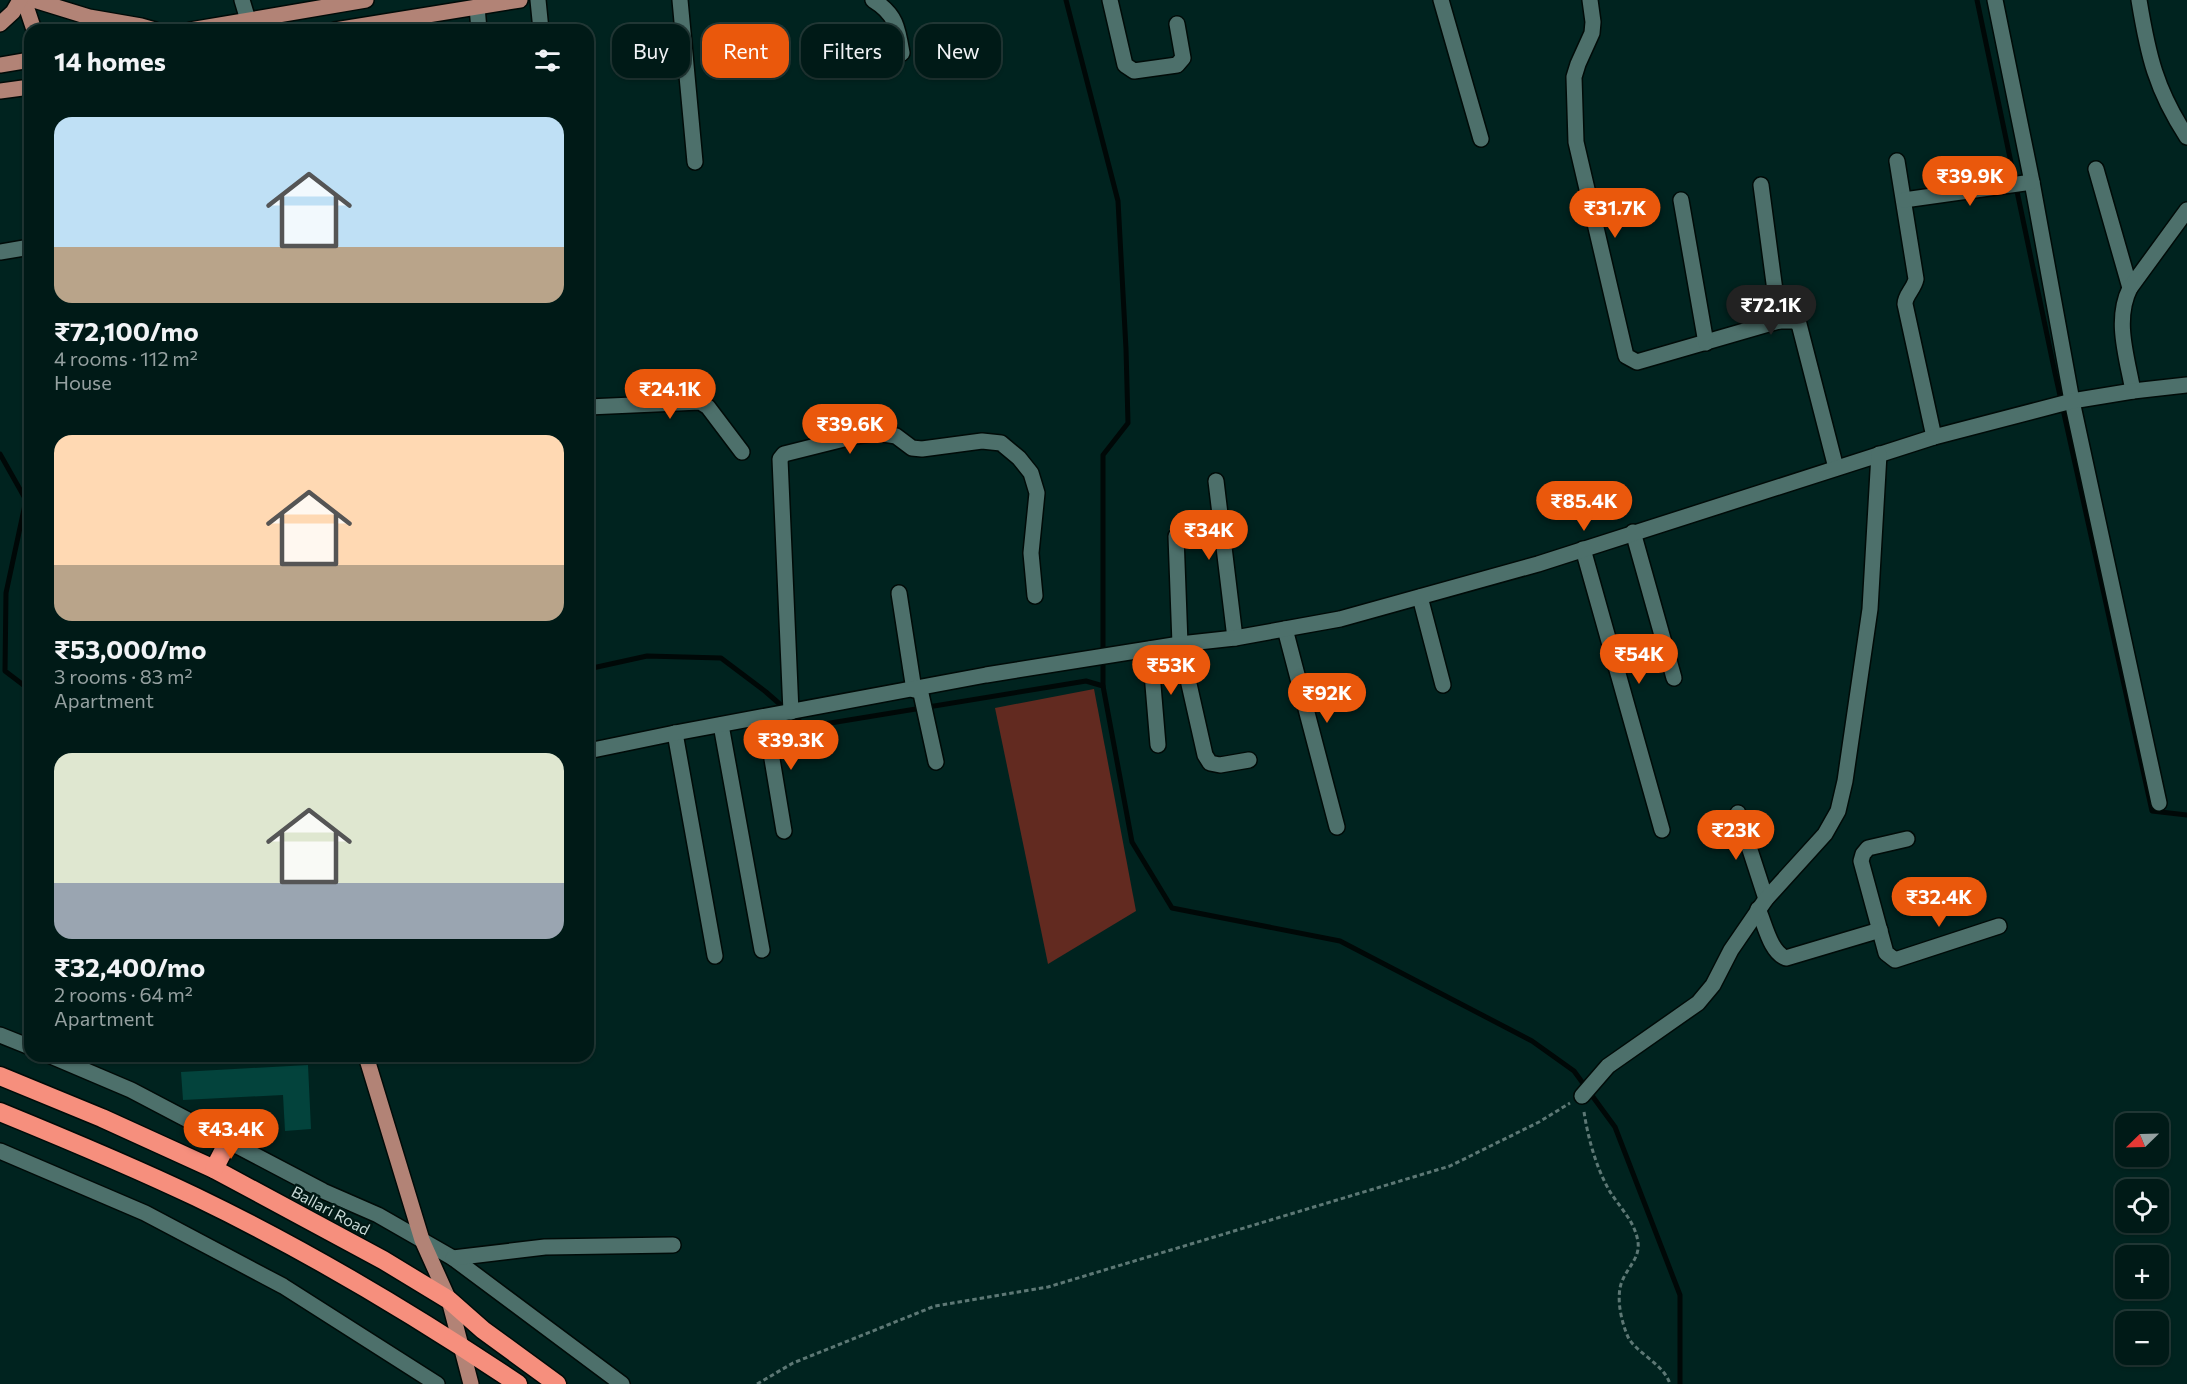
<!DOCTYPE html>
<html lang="en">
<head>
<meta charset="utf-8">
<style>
	body { margin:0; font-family:Commissioner,sans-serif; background:#0a2320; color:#f1f3f6; height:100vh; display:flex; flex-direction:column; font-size:22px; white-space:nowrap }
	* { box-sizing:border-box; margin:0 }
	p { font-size:20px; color:#95a1a1 }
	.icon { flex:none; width:33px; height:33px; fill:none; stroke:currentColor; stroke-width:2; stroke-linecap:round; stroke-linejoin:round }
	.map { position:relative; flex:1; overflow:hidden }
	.panel { position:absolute; left:24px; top:24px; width:570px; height:1038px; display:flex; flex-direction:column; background:#001a17; border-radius:18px; box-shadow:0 2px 4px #0004,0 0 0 2px #223836 }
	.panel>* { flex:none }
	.guide { position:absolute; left:612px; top:24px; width:570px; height:54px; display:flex; gap:12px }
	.needle { width:39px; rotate:247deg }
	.fabs { position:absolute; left:2115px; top:1113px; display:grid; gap:12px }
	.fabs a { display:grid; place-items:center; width:54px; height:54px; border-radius:12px; background:#001a17; box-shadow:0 2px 4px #0004,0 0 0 2px #223836; font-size:30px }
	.price { position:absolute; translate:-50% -51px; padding:0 14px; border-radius:21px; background:#ea580c; color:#fff; font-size:20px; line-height:39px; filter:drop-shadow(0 2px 3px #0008) }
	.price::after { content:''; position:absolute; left:50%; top:36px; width:18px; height:14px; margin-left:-9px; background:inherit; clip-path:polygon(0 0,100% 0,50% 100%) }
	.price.selected { background:#222; color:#fff }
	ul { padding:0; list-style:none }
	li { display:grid; align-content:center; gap:12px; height:318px; padding:0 30px }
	li span { display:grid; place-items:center; height:186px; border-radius:18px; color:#555 }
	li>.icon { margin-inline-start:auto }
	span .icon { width:108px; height:108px; fill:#fffc; stroke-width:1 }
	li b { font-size:26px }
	h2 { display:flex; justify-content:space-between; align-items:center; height:72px; padding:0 30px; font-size:26px }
	.pill { padding:0 21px; border-radius:18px; background:#001a17; box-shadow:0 2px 4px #0004,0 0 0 2px #223836; font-size:21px; line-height:54px }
	.pill.selected { background:#ea580c; color:#fff }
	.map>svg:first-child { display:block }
	.green { fill:#622a20 }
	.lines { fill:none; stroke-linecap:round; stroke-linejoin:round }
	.stream { stroke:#000807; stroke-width:5 }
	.building { fill:#03433c }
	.minor-casing { stroke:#000b08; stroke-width:18 }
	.major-casing { stroke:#000b08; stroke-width:18 }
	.highway-casing { stroke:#000b08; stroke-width:21 }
	.path { stroke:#5d7875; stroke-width:3; stroke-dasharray:4.5 3; stroke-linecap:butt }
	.minor { stroke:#4d706b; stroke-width:15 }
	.major { stroke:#b28376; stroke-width:15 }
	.highway { stroke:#f68f7d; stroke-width:18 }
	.labels { text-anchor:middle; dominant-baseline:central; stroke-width:5; stroke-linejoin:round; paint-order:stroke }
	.street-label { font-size:16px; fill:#c6d8d5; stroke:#001915 }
</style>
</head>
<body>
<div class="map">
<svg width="2187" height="1384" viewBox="0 0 2187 1384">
	<rect width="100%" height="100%" fill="#00231f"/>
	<polygon class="green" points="1094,689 1136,911 1048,964 995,708"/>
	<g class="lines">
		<g class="stream">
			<polyline points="1066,0 1118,201 1126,349 1128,423 1103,455 1103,686"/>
			<polyline points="1977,0 2055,373 2152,811 2187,815"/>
			<polyline points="0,454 26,500 6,593 5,671 30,690"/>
			<polyline points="588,669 647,656 721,658 766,692 806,727 1086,681 1103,686 1132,842 1172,908 1340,941 1532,1041 1574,1071 1615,1127 1680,1295 1680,1384"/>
		</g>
	</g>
	<polygon class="building" points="308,1065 311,1129 285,1131 283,1095 183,1100 181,1072"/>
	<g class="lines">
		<defs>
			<g id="minor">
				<polyline points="242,0 248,20"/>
				<polyline points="538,0 541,30"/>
				<polyline points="680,0 695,162"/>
				<path d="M873 0C896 14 898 28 902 53"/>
				<polyline points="1110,0 1125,65 1134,71 1177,65 1183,58 1177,24"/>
				<polyline points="1441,0 1481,139"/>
				<polyline points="1590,0 1593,22 1592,33 1578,64 1574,77 1576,142 1626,356 1637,362 1779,321"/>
				<polyline points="1995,0 2032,182 2072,401 2159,803"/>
				<path d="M2139 0C2148 55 2156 90 2187 137"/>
				<polyline points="477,7 479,30"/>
				<path d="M1897 161 1916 279C1914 289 1905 295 1905 304L1934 437"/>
				<polyline points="2096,169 2130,288"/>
				<polyline points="1761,185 1779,321 1794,321 1799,324 1836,468"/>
				<polyline points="1681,200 1706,343"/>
				<polyline points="1904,200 2032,182"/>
				<polyline points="0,252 30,247"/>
				<path d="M2133 391C2127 357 2114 320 2130 288L2187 210"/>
				<polyline points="588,407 700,402 708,407 742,452"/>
				<polyline points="1216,481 1235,638"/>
				<polyline points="1633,532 1674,678"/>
				<polyline points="1176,536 1180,644 1205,755 1210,763 1220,765 1249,760"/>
				<polyline points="1583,549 1662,830"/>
				<polyline points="899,593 914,690"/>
				<polyline points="1420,597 1443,685"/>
				<polyline points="1285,629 1337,827"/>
				<polyline points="1150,649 1158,745"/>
				<polyline points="920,689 936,762"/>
				<polyline points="791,712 780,459 784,454 856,436 877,433 896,436 912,448 922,449 982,441 1001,443 1019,458 1031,473 1037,493 1031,553 1035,596"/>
				<polyline points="765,717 784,831"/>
				<polyline points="721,725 762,950"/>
				<polyline points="675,733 715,956"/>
				<polyline points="588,751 675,733 986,675 1180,644 1235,638 1340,619 1538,564 1934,437 2072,401 2133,391 2187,385"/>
				<polyline points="1738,813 1766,899"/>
				<polyline points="1907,839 1868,848 1863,854 1861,861 1886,953 1895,960 1999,926"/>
				<path d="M1758 909C1765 924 1770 952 1786 958L1880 930"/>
				<polyline points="0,1035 30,1047"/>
				<polyline points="51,1056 131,1090 323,1191 378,1215 453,1258 622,1384"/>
				<polyline points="1582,1096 1608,1066 1698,1003 1713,985 1731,950 1766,899 1825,834 1838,811 1845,781 1870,609 1879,454"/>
				<polyline points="0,1151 145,1213 283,1286 437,1384"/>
				<polyline points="453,1258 545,1247 673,1245"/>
			</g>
			<g id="major">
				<polyline points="24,0 34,30"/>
				<polyline points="34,0 89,17 141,26 155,30"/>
				<polyline points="0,24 13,12 20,0"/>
				<polyline points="190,30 366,0"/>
				<polyline points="335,30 520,0"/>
				<polyline points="0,65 30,60"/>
				<polyline points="0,91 30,87"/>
				<polyline points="366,1056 422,1240 449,1300 471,1384"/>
			</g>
			<g id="highway">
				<polyline points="0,1076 102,1118 214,1169 383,1260 449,1300 483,1330 557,1384"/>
				<path d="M0 1112C66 1139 131 1166 196 1197 308 1251 415 1315 518 1384"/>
				<polyline points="214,1169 229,1140"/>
			</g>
		</defs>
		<use href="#minor" class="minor-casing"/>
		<use href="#major" class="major-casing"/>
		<use href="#highway" class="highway-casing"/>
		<g class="path">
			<path d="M1584 1112C1588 1138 1596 1167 1609 1190 1619 1207 1635 1221 1638 1242 1640 1257 1629 1266 1623 1279 1615 1295 1621 1321 1628 1337 1636 1353 1664 1364 1670 1384"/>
			<polyline points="757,1384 793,1363 935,1306 1048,1287 1450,1166 1539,1122 1570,1103"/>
		</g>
		<use href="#minor" class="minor"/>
		<use href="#major" class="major"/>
		<use href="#highway" class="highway"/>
	</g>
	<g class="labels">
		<g class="street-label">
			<text transform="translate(331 1210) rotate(28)">Ballari Road</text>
		</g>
	</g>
</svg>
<div class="fabs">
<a><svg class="needle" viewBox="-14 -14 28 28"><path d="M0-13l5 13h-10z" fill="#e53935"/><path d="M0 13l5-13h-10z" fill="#95a1a1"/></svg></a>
<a><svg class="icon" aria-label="locate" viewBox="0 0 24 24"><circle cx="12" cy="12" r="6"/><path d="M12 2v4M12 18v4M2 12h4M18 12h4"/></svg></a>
<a>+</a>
<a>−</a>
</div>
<b class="price" style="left:1970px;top:207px">₹39.9K</b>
<b class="price" style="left:1615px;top:239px">₹31.7K</b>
<b class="price selected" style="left:1771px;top:336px">₹72.1K</b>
<b class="price" style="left:670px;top:420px">₹24.1K</b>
<b class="price" style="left:850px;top:455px">₹39.6K</b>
<b class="price" style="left:1584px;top:532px">₹85.4K</b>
<b class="price" style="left:1209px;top:561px">₹34K</b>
<b class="price" style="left:1639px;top:685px">₹54K</b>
<b class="price" style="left:1171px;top:696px">₹53K</b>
<b class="price" style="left:1327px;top:724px">₹92K</b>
<b class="price" style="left:791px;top:771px">₹39.3K</b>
<b class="price" style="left:1736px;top:861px">₹23K</b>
<b class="price" style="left:1939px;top:928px">₹32.4K</b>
<b class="price" style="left:231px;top:1160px">₹43.4K</b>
<div class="guide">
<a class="pill">Buy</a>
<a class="pill selected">Rent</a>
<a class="pill">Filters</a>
<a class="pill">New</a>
</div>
<section class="panel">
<h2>14 homes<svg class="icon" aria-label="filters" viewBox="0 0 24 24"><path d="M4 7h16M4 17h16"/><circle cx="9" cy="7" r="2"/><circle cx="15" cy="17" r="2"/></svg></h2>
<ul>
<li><span style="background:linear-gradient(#bfe0f5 70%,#b9a48a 0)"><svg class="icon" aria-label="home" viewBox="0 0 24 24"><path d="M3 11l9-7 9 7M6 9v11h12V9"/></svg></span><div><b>₹72,100/mo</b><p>4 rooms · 112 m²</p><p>House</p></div></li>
<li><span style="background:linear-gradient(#ffd9b3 70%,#b9a48a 0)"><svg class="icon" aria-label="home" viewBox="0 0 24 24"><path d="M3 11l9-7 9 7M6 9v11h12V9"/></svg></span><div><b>₹53,000/mo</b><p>3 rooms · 83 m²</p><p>Apartment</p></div></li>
<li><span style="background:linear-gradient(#dfe7d0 70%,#9aa5b1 0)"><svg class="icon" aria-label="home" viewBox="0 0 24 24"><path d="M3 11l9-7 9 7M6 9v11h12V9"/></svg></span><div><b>₹32,400/mo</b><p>2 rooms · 64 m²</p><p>Apartment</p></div></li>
</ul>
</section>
</div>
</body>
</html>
